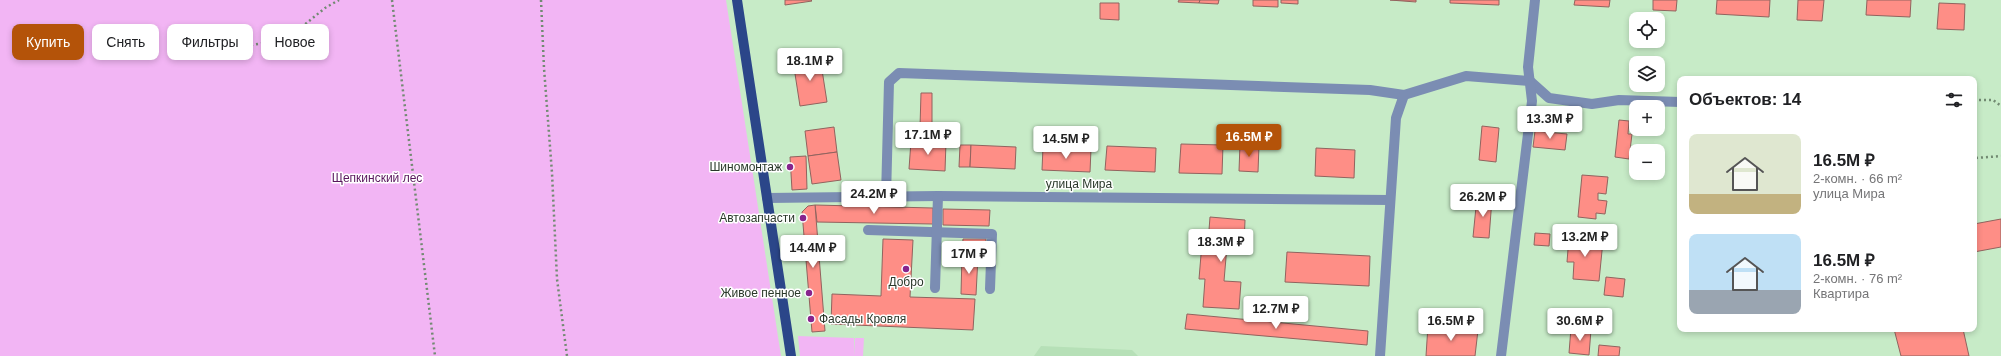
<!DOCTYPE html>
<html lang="ru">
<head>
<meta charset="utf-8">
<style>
	body { margin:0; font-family:Arial,sans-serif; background:#f2f2f2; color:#202124; height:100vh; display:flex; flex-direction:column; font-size:15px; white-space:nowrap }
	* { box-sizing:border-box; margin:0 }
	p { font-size:13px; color:#757577 }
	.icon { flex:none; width:22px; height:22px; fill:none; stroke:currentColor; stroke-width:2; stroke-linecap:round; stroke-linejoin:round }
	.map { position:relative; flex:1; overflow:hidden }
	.details { position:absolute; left:1677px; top:76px; width:300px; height:256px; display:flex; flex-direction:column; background:#fff; border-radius:8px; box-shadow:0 2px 6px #0003 }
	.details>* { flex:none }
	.guide { position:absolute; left:12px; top:24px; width:380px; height:36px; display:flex; gap:8px }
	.controls { position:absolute; left:1629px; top:12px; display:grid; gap:8px }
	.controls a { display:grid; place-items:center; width:36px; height:36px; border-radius:8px; background:#fff; box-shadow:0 2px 6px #0003; font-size:20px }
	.price { position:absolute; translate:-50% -34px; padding:0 9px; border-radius:4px; background:#fff; color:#222; font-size:13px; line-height:26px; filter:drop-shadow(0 1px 2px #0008) }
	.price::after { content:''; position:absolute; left:50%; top:24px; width:12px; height:9px; margin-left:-6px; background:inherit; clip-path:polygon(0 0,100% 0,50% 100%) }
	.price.on { background:#b45309; color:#fff }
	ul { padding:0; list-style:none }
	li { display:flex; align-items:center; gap:12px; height:100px; padding:0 12px }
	li span { display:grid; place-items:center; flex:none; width:112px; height:80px; border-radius:8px; color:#555 }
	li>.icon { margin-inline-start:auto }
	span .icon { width:48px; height:48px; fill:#fffc; stroke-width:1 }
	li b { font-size:17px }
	h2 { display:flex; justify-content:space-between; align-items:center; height:48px; padding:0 12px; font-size:17px }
	.pill { padding:0 14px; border-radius:8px; background:#fff; box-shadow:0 2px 6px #0003; font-size:14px; line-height:36px }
	.pill.on { background:#b45309; color:#fff }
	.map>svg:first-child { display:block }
	.built { fill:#b6e0b7 }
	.green { fill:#f2b5f4 }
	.building { fill:#fe8e86; stroke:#91635e }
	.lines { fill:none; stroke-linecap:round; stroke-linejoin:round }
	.path { stroke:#728a72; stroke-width:2.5; stroke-dasharray:2 3; stroke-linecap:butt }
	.minor { stroke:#7b8db3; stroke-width:10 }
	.major { stroke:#2b4689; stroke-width:10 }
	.poi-dot { fill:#87248d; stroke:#fff; stroke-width:1.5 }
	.labels { text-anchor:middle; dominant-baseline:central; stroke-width:3; stroke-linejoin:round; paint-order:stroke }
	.poi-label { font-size:12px; fill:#2a382a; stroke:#fff; text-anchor:end }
	.park-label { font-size:12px; fill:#59165d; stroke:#fff }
	.street-label { font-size:12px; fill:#2a382a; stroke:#fff }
</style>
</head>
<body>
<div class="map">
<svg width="2001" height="356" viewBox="0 0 2001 356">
	<rect width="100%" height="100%" fill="#c7ebc7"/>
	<polygon class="built" points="1041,346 1132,350 1138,356 1034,356"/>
	<g class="green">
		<polygon points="0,0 726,0 781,356 0,356"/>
		<polygon points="798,336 854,338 854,356 800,356"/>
		<polygon points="855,338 864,338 863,356 854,356"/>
	</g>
	<g class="building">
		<polygon points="785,0 811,0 812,1 785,5"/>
		<polygon points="1179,0 1200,0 1199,3 1178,2"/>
		<polygon points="1200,0 1219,0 1218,4 1199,3"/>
		<polygon points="1253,0 1278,0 1278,7 1253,6"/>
		<polygon points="1281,0 1298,0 1298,4 1281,3"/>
		<polygon points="1390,0 1416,0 1416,2"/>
		<polygon points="1450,0 1499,0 1499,5 1450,3"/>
		<polygon points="1575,0 1610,0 1609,7 1574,5"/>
		<polygon points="1653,0 1677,0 1676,11 1653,10"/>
		<polygon points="1717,0 1770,0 1769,17 1716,14"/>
		<polygon points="1798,0 1824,0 1822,21 1797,20"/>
		<polygon points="1867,0 1911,0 1910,17 1866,15"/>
		<polygon points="1100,3 1119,3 1119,20 1100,19"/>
		<polygon points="1939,3 1965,4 1964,30 1937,29"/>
		<polygon points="820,57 827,102 800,106 793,61"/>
		<polygon points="921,93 932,93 932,127 920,127"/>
		<polygon points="1619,120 1629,121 1628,134 1632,134 1629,159 1615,157"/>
		<polygon points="1482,126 1499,128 1496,162 1479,160"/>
		<polygon points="834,127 837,152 808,156 805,131"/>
		<polygon points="1535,131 1567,134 1565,150 1533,147"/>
		<polygon points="911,141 946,142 945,171 909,169"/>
		<polygon points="1181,144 1223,145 1222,174 1179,173"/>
		<polygon points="1240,144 1259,145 1258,172 1239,171"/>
		<polygon points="960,145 971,145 970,167 959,167"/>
		<polygon points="971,145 1016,147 1015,169 970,167"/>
		<polygon points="1107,146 1156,148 1155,172 1105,170"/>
		<polygon points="1043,147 1091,149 1090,172 1042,170"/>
		<polygon points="1316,148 1355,150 1354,178 1315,176"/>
		<polygon points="837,152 841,180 812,184 808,156"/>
		<polygon points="806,156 807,189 792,190 790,157"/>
		<polygon points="1582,175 1608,177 1606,194 1598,193 1598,200 1607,201 1605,214 1596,213 1596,219 1578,217"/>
		<polygon points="1477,197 1492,199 1489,238 1473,237"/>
		<polygon points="815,205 933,208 933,224 817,222"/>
		<polygon points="815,205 825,331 812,332 802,212 808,206"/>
		<polygon points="943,209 990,210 989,226 943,225"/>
		<polygon points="1210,217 1245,220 1244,247 1227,246 1224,281 1241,282 1239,309 1203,307 1205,279 1199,279 1202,243 1208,243"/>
		<polygon points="2001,219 2001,247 1974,252 1974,224"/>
		<polygon points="1535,233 1550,234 1549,246 1534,245"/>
		<polygon points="1569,237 1603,241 1599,281 1573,279 1574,262 1567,262"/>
		<polygon points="883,239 913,240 910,297 975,299 973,330 831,324 832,294 881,296"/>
		<polygon points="963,239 986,239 985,256 962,255"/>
		<polygon points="1287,252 1370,256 1369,286 1285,282"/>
		<polygon points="962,255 978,256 976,295 961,294"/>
		<polygon points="1606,277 1625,279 1623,297 1604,295"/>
		<polygon points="1187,314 1368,331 1367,345 1185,329"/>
		<polygon points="1428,325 1478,330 1475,356 1426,356"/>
		<polygon points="1571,328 1591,330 1589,355 1569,353"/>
		<polygon points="1894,329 1963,329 1969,356 1901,356"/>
		<polygon points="1599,345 1620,347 1619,356 1598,356"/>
	</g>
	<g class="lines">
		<g class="path">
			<polyline points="392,0 435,356"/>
			<polyline points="541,0 544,68 552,173 557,279 567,356"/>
			<polyline points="187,56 287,39 325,8 339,0"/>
			<polyline points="1974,100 1993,100 2001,106"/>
			<polyline points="1976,158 2001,156"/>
		</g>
		<g class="minor">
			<polyline points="886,197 889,82 899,73 1370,90 1404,95 1466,76 1530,81 1549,98 1592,104 1619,100 1680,102"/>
			<polyline points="767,198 938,196 1390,200"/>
			<polyline points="868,230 992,234 990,289"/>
			<polyline points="935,288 938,196"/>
			<polyline points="1380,356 1396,118 1404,95"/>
			<polyline points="1501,356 1532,101 1528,67 1535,0"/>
		</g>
		<polyline class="major" points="737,0 791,356"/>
	</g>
	<g class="poi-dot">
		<circle cx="790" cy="167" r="4"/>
		<circle cx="803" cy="218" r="4"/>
		<circle cx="906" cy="269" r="4"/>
		<circle cx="809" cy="293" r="4"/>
		<circle cx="811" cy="319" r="4"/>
	</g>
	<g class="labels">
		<g class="poi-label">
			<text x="782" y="167">Шиномонтаж</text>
			<text x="795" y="218">Автозапчасти</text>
			<text x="906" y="282" text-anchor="middle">Добро</text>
			<text x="801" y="293">Живое пенное</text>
			<text x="819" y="319" text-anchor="start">Фасады Кровля</text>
		</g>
		<g class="park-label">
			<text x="377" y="178">Щепкинский лес</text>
		</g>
		<g class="street-label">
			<text x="1079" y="184">улица Мира</text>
		</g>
	</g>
</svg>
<div class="controls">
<a><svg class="icon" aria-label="locate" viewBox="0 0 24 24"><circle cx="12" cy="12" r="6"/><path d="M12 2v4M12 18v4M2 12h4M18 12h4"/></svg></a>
<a><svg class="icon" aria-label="layers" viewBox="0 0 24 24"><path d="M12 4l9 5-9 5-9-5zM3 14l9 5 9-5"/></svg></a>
<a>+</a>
<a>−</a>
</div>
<b class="price" style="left:810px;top:82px">18.1M ₽</b>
<b class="price" style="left:1550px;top:140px">13.3M ₽</b>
<b class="price" style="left:928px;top:156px">17.1M ₽</b>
<b class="price on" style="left:1249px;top:158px">16.5M ₽</b>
<b class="price" style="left:1066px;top:160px">14.5M ₽</b>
<b class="price" style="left:874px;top:215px">24.2M ₽</b>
<b class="price" style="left:1483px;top:218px">26.2M ₽</b>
<b class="price" style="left:1585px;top:258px">13.2M ₽</b>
<b class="price" style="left:1221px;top:263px">18.3M ₽</b>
<b class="price" style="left:813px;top:269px">14.4M ₽</b>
<b class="price" style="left:969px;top:275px">17M ₽</b>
<b class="price" style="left:1276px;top:330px">12.7M ₽</b>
<b class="price" style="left:1451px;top:342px">16.5M ₽</b>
<b class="price" style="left:1580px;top:342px">30.6M ₽</b>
<div class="guide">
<a class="pill on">Купить</a>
<a class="pill">Снять</a>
<a class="pill">Фильтры</a>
<a class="pill">Новое</a>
</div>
<section class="details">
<h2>Объектов: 14<svg class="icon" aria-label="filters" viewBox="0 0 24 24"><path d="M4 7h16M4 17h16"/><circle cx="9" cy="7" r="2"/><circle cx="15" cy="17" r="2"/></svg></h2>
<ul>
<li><span style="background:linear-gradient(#dfe7d0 75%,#c2b280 0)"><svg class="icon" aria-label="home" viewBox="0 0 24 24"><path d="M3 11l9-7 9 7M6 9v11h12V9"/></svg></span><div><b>16.5M ₽</b><p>2-комн. · 66 m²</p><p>улица Мира</p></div></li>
<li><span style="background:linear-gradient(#bfe0f5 70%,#9aa5b1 0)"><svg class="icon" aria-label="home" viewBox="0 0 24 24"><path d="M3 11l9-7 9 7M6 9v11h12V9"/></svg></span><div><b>16.5M ₽</b><p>2-комн. · 76 m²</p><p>Квартира</p></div></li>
</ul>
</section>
</div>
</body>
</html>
